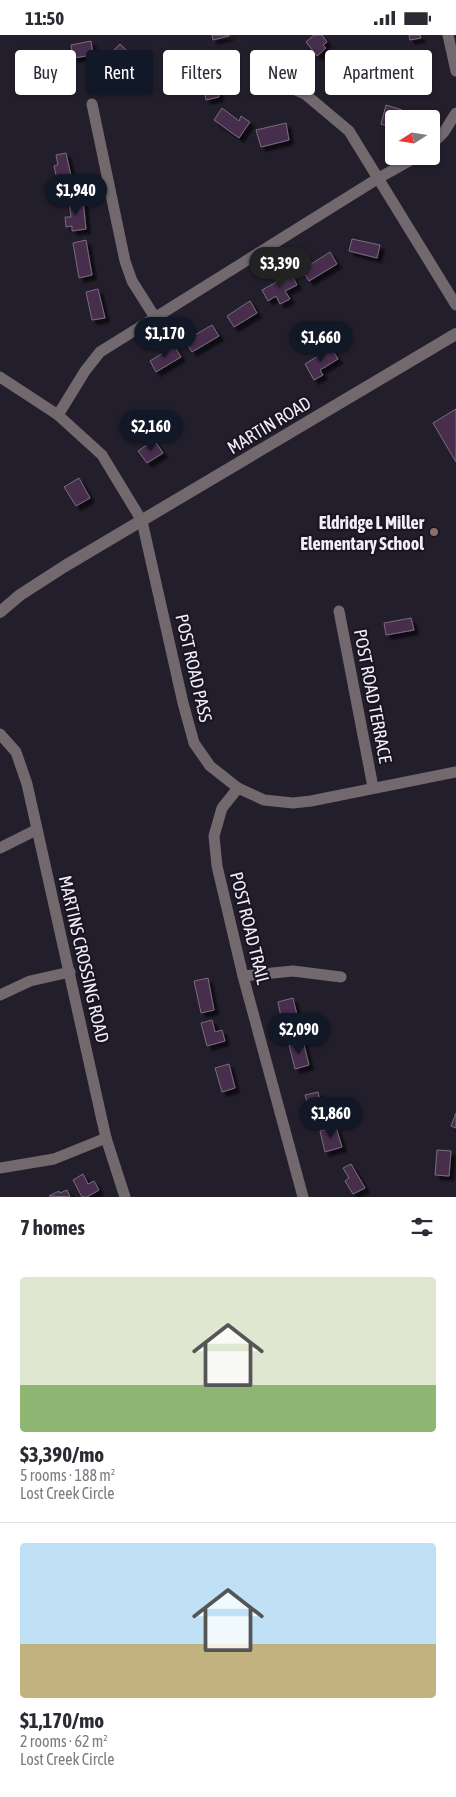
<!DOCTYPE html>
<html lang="en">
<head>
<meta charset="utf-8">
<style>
	body { margin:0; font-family:"Asap Condensed",sans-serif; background:#f2f2f3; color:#2b2b33; height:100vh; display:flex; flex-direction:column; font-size:19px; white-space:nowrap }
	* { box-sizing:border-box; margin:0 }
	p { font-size:16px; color:#7c7c81 }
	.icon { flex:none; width:28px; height:28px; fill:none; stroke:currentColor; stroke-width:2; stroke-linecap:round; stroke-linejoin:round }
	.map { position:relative; height:1162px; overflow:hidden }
	.side { display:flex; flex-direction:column; background:#fff; flex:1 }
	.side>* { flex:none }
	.hud { position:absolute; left:15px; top:15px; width:426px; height:45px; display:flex; gap:10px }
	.needle { width:32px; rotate:258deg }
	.tools { position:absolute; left:385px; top:75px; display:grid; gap:10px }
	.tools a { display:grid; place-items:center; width:55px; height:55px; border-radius:5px; background:#fff; box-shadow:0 1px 4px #0004; font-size:25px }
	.price { position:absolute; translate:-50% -42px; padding:0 11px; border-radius:18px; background:#111827; color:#fff; font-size:16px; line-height:32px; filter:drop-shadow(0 1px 2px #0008) }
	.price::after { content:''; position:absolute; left:50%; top:30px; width:15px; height:11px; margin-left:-8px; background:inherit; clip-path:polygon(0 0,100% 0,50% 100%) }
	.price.selected { background:#222; color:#fff }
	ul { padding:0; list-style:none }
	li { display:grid; align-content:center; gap:10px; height:265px; padding:0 20px }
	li+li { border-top:1px solid #e1e1e2 }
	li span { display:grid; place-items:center; height:155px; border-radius:5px; color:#555 }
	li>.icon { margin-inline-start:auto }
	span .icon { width:90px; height:90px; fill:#fffc; stroke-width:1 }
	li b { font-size:21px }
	h2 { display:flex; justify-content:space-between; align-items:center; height:60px; padding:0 20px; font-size:21px }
	.tag { padding:0 18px; border-radius:5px; background:#fff; box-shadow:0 1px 4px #0004; font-size:18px; line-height:45px }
	.tag.selected { background:#111827; color:#fff }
	.status { display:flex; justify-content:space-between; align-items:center; height:35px; padding:0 25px; background:#fff; direction:ltr }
	.status svg { height:14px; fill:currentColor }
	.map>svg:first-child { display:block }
	.building { fill:#462d4d; stroke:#796d7d; filter:url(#shadow) }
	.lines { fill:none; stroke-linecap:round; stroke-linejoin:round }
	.minor { stroke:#71696d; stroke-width:11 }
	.tertiary { stroke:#71696d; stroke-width:12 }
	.education-dot { fill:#8d6e63; stroke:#1a1522; stroke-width:2 }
	.labels { text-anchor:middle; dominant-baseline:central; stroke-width:4.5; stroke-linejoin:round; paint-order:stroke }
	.street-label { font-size:18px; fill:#f1eef8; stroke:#1a1522 }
	.poi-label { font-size:18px; font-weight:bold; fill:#f1eef8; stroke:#1a1522; text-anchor:end }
</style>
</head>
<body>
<div class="status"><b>11:50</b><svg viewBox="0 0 49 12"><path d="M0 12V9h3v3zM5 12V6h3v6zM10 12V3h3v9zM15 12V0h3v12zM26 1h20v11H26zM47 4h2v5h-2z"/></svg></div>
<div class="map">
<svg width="456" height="1162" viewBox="0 0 456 1162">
	<defs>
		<filter id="shadow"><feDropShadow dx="4.5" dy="4.5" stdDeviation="1" flood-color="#0009"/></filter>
	</defs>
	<rect width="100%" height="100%" fill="#231e2c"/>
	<g class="building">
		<polygon points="212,0 229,0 229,1 213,5"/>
		<polygon points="314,0 322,0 327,7 323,10 326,13 317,21 306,7"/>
		<polygon points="409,0 420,0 421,3 410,5"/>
		<polygon points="91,6 93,20 73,23 71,10"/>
		<polygon points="120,9 143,31 132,42 110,19"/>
		<polygon points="422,24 427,49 412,51 410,41 406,42 405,34 411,32 411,26"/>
		<polygon points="341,26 364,38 358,50 346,44 343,49 333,44"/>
		<polygon points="39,28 54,33 48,53 33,48"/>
		<polygon points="216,43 219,62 206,65 202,46"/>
		<polygon points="386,70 402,75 400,82 407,84 394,84 394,93 381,89"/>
		<polygon points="222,73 239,86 241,81 250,87 239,103 214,85"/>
		<polygon points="286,88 289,105 261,112 256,95"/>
		<polygon points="66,118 73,150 59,153 54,131 58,130 56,120"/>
		<polygon points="83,165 86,194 72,196 72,191 66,192 65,182 71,182 69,167"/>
		<polygon points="352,204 380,210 377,223 349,216"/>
		<polygon points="86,205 92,240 79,243 73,208"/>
		<polygon points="330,217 337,229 309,246 302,235"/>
		<polygon points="291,239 297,250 285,256 290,264 280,269 276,261 268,266 262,255"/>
		<polygon points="98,254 105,283 92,285 86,257"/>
		<polygon points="250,266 257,278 234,292 227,281"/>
		<polygon points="212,290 219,301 192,317 185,306"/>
		<polygon points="174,311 181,322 156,337 150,326"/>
		<polygon points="331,313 338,324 320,335 323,340 314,345 305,329"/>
		<polygon points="456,374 456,427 433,388"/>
		<polygon points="154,405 163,418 147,428 138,416"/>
		<polygon points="79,443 90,463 76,471 64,452"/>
		<polygon points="411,583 414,595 386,600 384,588"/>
		<polygon points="208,943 214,975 201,978 194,946"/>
		<polygon points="293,963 299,989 283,992 278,967"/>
		<polygon points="212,985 215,997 222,995 225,1006 207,1011 201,988"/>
		<polygon points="303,1006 309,1030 295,1034 289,1010"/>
		<polygon points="229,1029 235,1053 222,1057 215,1033"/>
		<polygon points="318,1057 323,1077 311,1081 305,1060"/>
		<polygon points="456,1078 456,1093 451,1091"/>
		<polygon points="336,1092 342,1112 325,1117 320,1096"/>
		<polygon points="437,1115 451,1116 449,1141 435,1140"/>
		<polygon points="351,1129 365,1153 353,1159 345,1146 349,1143 343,1133"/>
		<polygon points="83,1139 88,1149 94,1146 99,1155 87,1162 82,1162 73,1145"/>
		<polygon points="67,1155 70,1162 49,1161 59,1156 60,1158"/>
	</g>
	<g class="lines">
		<g class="minor">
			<polyline points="448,0 456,36"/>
			<polyline points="258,39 305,59 349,96 456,270"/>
			<polyline points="92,69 125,226 132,246 156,284"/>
			<polyline points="431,110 444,97 456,78"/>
			<polyline points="0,342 58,380 102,420 142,486 183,668 194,708 210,731 238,753 264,765 293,768 311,766 456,737"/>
			<polyline points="58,380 85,336 100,317 377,144 418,121"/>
			<polyline points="339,576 373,752"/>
			<polyline points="0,699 16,717 27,749 106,1103 125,1162"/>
			<polyline points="238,753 222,773 214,801 217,831 243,941 303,1162"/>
			<polyline points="0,813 36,795"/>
			<polyline points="243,941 293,936 341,942"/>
			<polyline points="0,960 30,946 70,937"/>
			<polyline points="0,1133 54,1124 106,1103"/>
		</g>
		<polyline class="tertiary" points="0,577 20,560 65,531 456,299"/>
	</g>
	<circle class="education-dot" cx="434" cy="497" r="5"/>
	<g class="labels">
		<g class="street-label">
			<text transform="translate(269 390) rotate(-31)">MARTIN ROAD</text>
			<text transform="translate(194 633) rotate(77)">POST ROAD PASS</text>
			<text transform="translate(373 661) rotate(79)">POST ROAD TERRACE</text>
			<text transform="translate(250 893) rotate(76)">POST ROAD TRAIL</text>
			<text transform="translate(84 924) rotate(77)">MARTINS CROSSING ROAD</text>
		</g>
		<g class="poi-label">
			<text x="424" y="487">Eldridge L Miller<tspan x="424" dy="21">Elementary School</tspan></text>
		</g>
	</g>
</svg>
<div class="tools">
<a><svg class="needle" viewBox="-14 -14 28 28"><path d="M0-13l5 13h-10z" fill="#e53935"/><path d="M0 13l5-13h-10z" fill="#7c7c81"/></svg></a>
</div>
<b class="price" style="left:76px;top:181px">$1,940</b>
<b class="price selected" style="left:280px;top:254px">$3,390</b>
<b class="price" style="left:165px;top:324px">$1,170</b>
<b class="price" style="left:321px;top:328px">$1,660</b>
<b class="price" style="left:151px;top:417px">$2,160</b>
<b class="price" style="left:299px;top:1020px">$2,090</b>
<b class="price" style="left:331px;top:1104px">$1,860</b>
<div class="hud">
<a class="tag">Buy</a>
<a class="tag selected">Rent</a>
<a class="tag">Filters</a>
<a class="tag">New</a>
<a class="tag">Apartment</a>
</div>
</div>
<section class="side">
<h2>7 homes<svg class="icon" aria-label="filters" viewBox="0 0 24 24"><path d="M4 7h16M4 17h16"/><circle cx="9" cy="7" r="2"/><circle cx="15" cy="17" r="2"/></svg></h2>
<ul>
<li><span style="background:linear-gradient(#dfe7d0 70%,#8fb573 0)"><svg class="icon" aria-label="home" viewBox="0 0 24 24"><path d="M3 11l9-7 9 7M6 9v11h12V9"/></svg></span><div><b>$3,390/mo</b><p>5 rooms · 188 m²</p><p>Lost Creek Circle</p></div></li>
<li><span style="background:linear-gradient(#bfe0f5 65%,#c2b280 0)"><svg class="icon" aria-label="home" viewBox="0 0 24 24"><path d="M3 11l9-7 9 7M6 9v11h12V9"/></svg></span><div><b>$1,170/mo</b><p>2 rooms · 62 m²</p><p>Lost Creek Circle</p></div></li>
</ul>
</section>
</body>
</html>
